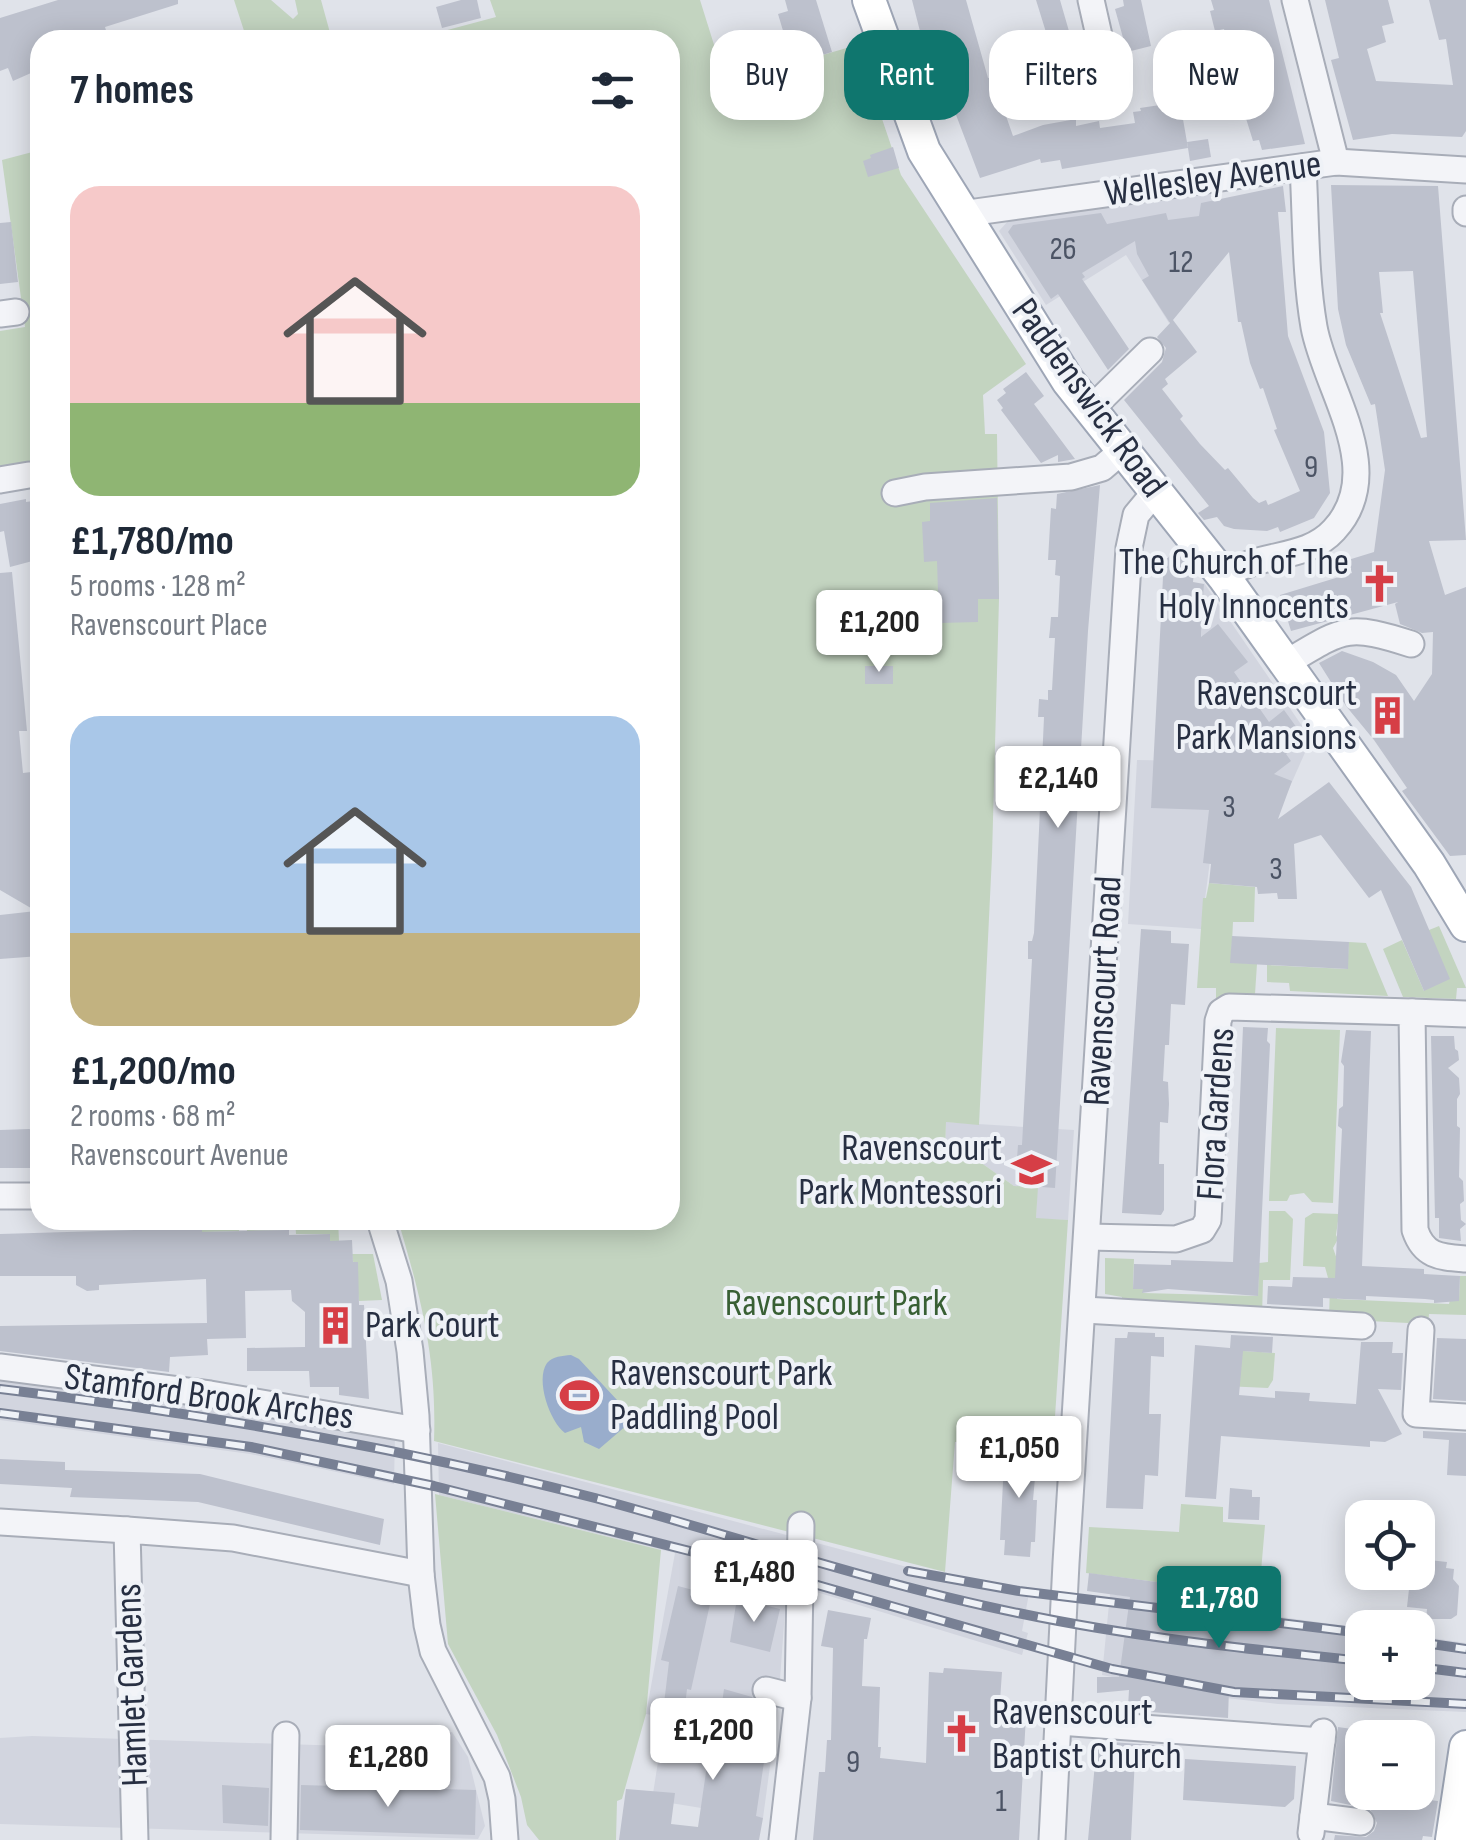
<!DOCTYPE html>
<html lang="en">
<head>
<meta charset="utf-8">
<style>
	body { margin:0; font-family:"Sofia Sans Condensed",sans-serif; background:#f2f2f3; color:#1f2937; height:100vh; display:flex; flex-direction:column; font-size:38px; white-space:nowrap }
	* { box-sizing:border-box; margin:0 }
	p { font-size:32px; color:#747a83 }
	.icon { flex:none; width:55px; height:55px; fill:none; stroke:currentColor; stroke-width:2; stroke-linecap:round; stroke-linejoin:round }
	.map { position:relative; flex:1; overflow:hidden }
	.panel { position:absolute; left:30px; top:30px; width:650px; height:1200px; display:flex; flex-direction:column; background:#fff; border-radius:30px; box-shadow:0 5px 25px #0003 }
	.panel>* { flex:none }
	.guide { position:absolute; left:710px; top:30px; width:605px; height:90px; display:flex; gap:20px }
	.controls { position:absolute; left:1345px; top:1500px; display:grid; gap:20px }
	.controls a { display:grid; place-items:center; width:90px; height:90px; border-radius:20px; background:#fff; box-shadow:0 5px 25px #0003; font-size:50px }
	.price { position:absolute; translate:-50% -85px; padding:0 22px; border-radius:10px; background:#fff; color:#222; font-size:32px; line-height:65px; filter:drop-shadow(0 2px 5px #0008) }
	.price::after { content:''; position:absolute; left:50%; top:60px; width:30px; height:22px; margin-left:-15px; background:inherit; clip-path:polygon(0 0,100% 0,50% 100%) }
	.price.selected { background:#0f766e; color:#fff }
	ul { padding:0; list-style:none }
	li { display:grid; align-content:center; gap:20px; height:530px; padding:0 40px }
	li span { display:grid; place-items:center; height:310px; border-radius:30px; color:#555 }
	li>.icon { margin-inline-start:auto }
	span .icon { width:180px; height:180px; fill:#fffc; stroke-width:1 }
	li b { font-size:42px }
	h2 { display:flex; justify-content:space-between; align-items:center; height:120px; padding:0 40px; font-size:42px }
	.pill { padding:0 35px; border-radius:30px; background:#fff; box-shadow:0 5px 25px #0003; font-size:35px; line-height:90px }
	.pill.selected { background:#0f766e; color:#fff }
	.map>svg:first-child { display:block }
	.built { fill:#d2d5df }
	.green { fill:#c3d4c0 }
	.water { fill:#99adcc }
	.building { fill:#bdc1cd; fill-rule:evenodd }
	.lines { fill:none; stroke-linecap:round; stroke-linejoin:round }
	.minor-casing { stroke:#a8adb8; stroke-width:29 }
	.major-casing { stroke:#9ea6b6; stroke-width:36 }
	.minor { stroke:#f3f4f8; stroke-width:25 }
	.major { stroke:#fff; stroke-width:32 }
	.rail-casing { stroke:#788094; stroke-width:10 }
	.rail { stroke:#eff2f7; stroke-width:6; stroke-dasharray:19; stroke-linecap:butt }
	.labels { text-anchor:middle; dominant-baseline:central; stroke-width:8; stroke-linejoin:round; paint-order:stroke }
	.number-label { font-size:32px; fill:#4c5465 }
	.street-label { font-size:38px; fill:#272f42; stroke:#eff2f7 }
	.poi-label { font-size:38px; fill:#272f42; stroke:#eff2f7; text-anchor:end }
	.park-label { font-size:38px; fill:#385f34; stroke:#eff2f7 }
</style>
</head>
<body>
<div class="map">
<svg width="1466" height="1840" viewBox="0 0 1466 1840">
	<rect width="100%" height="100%" fill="#e0e3ea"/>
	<g class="built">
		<polygon points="1213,191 1220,262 1169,323 1126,255 1046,305 999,231 1009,220"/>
		<polygon points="1204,583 1311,739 1288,791 1222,770 1201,929 1128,924 1137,760 1195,761"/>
		<polygon points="946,1122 1074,1130 1068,1220 1036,1219 1037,1187 1014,1186 970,1155 945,1155"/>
		<polygon points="0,1371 395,1434 394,1484 250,1454 0,1420"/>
		<polygon points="438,1443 911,1568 1030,1588 1022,1631 1028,1633 1022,1655 787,1583 778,1707 763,1818 652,1800 665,1717 646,1714 675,1553 439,1495"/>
		<polygon points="1110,1594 1362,1628 1362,1682 1418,1682 1418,1636 1466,1643 1466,1712 1278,1704 1209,1696 1102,1675"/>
		<polygon points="452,1732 468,1757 485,1826 478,1839 0,1824 0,1738 32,1736 377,1747"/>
	</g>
	<g class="green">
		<polygon points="234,0 271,0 293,19 298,14 295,0 321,0 332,40 247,40"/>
		<path d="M490 0H700L726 83 857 45 901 175 1026 364 983 395 985 434H997L999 599 992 856 979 1125 946 1122 945 1154 970 1155 1014 1186 1038 1187 1036 1218 1068 1220 1053 1447 955 1442 945 1572 434 1441C437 1358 421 1298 398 1220H670V40H410L496 17Z"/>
		<polygon points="40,150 40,461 0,467 0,331 25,327 2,160"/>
		<polygon points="1209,883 1255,887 1254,922 1233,922 1231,962 1257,964 1255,994 1231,994 1216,1002 1216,988 1197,988 1203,898 1206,898"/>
		<polygon points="1439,926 1466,988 1457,988 1456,999 1403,997 1383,949 1402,940 1424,991 1429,930"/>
		<polygon points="1349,942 1366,943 1388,996 1290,991 1289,983 1267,982 1267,965 1347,969"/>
		<polygon points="1276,1028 1340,1030 1333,1203 1312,1202 1304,1193 1290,1195 1287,1201 1269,1201"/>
		<polygon points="1269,1211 1285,1211 1293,1219 1290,1280 1263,1280 1262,1316 1122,1305 1122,1297 1105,1294 1105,1258 1134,1259 1133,1288 1143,1289 1143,1293 1258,1296 1259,1263 1268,1262"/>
		<polygon points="1313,1213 1339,1214 1336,1235 1338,1239 1333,1248 1339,1265 1337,1299 1449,1304 1450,1300 1459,1300 1460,1276 1466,1276 1466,1315 1429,1314 1428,1324 1329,1319 1330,1285 1325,1267 1303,1266 1305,1218"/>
		<polygon points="202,1220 239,1220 239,1231 202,1232"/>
		<polygon points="247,1220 288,1220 289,1230 247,1231"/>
		<polygon points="295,1220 338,1220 339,1241 330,1241 329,1234 296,1234"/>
		<polygon points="352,1254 373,1254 382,1300 359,1301"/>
		<polygon points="1227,1350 1275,1353 1273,1380 1268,1388 1224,1386"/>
		<polygon points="435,1494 661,1550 646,1714 622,1799 617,1801 616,1840 539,1840 527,1825 521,1797 497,1735 448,1644"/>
		<polygon points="1181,1504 1223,1507 1223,1522 1265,1525 1259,1595 1086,1573 1089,1527 1179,1532"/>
	</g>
	<path class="water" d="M571 1355 579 1359 630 1414 627 1425 599 1449 584 1442 581 1427 565 1433C550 1422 535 1380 547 1363 553 1356 562 1356 571 1355Z"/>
	<g class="building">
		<polygon points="58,0 178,0 178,4 105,27 109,40 40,40 40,69 13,81 8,68 0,71 0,18"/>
		<polygon points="461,0 477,0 481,18 442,28 436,7"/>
		<polygon points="785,0 816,0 832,52 793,64 778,14 788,11"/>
		<polygon points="912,0 966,0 988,78 998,75 1004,91 998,93 1013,136 1043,125 1076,119 1076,126 1099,121 1100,128 1135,123 1133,112 1141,111 1140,108 1180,102 1188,148 1062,169 1060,160 1041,163 1040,159 980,178 953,107 949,108 928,41 923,43"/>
		<polygon points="1036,0 1060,0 1079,66 1029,80 1025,67 1054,58"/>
		<polygon points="1123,0 1141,0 1151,46 1127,52 1115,9 1124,6"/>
		<polygon points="1211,0 1269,0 1305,144 1262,150 1259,140 1253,141 1244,112 1241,113 1236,92 1240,91 1224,29 1215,31 1210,11 1214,10"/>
		<polygon points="1325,0 1388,0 1394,23 1382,26 1386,42 1367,49 1376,81 1453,85 1446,39 1439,40 1429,0 1466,0 1466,131 1462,137 1392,134 1353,140 1331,60 1339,58"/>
		<polygon points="1208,139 1211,157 1190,161 1187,142"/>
		<polygon points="893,147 899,168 868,177 863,161 871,158 870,155"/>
		<path d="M1331 185 1438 186 1466 540 1429 541 1445 595 1466 587V855L1450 856 1402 791 1407 788 1374 740 1346 706 1319 663 1342 651 1373 662 1396 675 1414 701 1432 674 1433 632 1422 633 1400 624 1395 604 1398 602 1291 631 1280 595 1352 573 1348 560 1374 552 1385 470 1375 404 1371 405 1346 345 1338 309ZM1413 271 1427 437 1421 438 1380 313H1383L1379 272Z"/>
		<path d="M1283 186 1286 212H1278L1288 336 1324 432 1330 493 1314 518 1280 532 1278 527 1267 531 1234 529 1224 526 1217 517 1204 520 1198 513 1209 506 1124 400 1162 362 1166 348 1157 337 1170 323 1142 280 1149 276 1137 254 1135 241 1082 273 1085 277 1082 279 1129 349 1108 370 1058 294 1051 299 1008 232 1013 225 1101 213 1107 224 1166 213 1168 220 1199 216 1201 203ZM1229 252 1238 322H1241L1250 363 1260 389 1263 388 1277 429 1274 430 1300 491 1268 505 1266 500 1259 503 1253 498 1228 468 1225 470 1200 444 1180 419 1183 416 1162 389 1168 384 1165 379 1197 352 1173 320Z"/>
		<polygon points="11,222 18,282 0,284 0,223"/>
		<polygon points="1026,372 1044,396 1034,404 1075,459 1058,462 1058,455 1041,463 1001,410 1003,408 997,400 1006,393 1003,389"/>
		<polygon points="1100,485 1088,631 1055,1188 1028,1186 1028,1173 1016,1172 1018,1145 1022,1145 1032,959 1028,959 1028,941 1032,941 1034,933 1039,830 1044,717 1038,717 1039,699 1048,700 1048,690 1052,690 1055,638 1049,638 1050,629 1051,617 1058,617 1060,576 1055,575 1056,560 1048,560 1051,508 1056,509 1057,494"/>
		<polygon points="997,498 999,599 978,599 978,622 939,623 937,561 924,562 922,522 930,521 930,503"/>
		<polygon points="26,499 26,502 40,500 40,559 10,567 4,531 0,532 0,504"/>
		<polygon points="1173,550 1185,561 1186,571 1194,571 1193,582 1204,584 1201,637 1218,624 1248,662 1234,672 1269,722 1284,710 1305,739 1286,754 1291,761 1274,774 1292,781 1278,819 1329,782 1411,887 1450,979 1424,991 1381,890 1369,898 1321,835 1294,844 1297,899 1278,899 1277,893 1258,894 1257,887 1209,883 1211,864 1203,863 1209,810 1151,808 1164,558 1168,558"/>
		<polygon points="12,572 27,731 19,731 23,773 40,771 40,956 0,959 0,915 36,911 0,890 0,573"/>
		<rect x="865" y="666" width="28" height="18"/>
		<polygon points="1141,929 1171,931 1171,943 1189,944 1185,1005 1171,1004 1169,1045 1165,1045 1163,1081 1168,1082 1169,1104 1168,1123 1160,1122 1159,1164 1164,1164 1164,1210 1161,1215 1122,1213"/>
		<polygon points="1232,936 1349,942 1348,969 1230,963"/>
		<polygon points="1243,1027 1268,1028 1267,1041 1270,1044 1258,1296 1168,1289 1142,1293 1143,1289 1133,1289 1134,1264 1171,1265 1171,1260 1233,1262"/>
		<polygon points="1346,1030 1371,1031 1362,1266 1424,1269 1424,1274 1460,1276 1459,1301 1434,1303 1434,1300 1425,1299 1366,1296 1366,1300 1323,1298 1323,1307 1267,1304 1268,1286 1292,1287 1293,1277 1335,1278 1342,1129 1338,1126 1339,1109 1343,1106 1344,1066 1341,1062"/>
		<polygon points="1431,1036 1454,1036 1455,1049 1458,1051 1459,1060 1448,1068 1459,1078 1460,1094 1457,1099 1457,1126 1460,1128 1459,1177 1463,1181 1464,1201 1460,1204 1461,1220 1466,1224 1460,1229 1461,1241 1439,1238 1439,1218 1435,1218"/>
		<polygon points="29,1129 40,1132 40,1168 0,1168 0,1130"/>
		<polygon points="202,1228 202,1232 289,1230 289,1235 330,1234 330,1241 352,1240 353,1262 358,1262 359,1305 364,1305 369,1399 339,1395 339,1387 310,1387 309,1371 247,1371 247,1348 305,1347 305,1312 292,1301 291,1290 245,1291 246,1338 207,1339 208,1355 170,1357 169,1372 0,1351 0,1326 207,1323 206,1279 99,1285 99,1290 87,1291 76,1285 76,1276 0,1276 0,1234"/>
		<polygon points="1128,1332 1155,1333 1155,1337 1164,1337 1164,1357 1151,1356 1149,1414 1161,1414 1158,1476 1145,1475 1143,1509 1106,1508 1115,1338 1127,1338"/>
		<polygon points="1231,1335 1273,1337 1272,1353 1243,1351 1239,1395 1275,1398 1275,1391 1310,1393 1309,1401 1356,1404 1361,1342 1393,1342 1392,1353 1403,1353 1401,1390 1378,1389 1402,1434 1385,1442 1370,1441 1370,1447 1221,1436 1216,1499 1185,1497 1195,1345 1230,1348"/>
		<polygon points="1437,1338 1466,1339 1466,1401 1433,1399"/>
		<polygon points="1423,1431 1466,1433 1466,1476 1447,1475 1449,1440 1423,1438"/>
		<polygon points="1009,1444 1038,1445 1033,1500 1037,1500 1035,1542 1031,1542 1030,1557 1004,1555 1005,1540 1000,1540 1004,1463 1008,1463"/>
		<polygon points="0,1459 65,1462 65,1470 200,1474 384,1519 380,1545 198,1502 70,1497 72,1488 0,1484"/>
		<polygon points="1230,1488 1252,1490 1252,1497 1260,1497 1259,1520 1228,1519"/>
		<polygon points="1429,1560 1447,1562 1446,1568 1454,1569 1453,1579 1459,1586 1457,1615 1451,1619 1426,1619 1427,1609 1407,1607 1409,1589 1362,1583 1363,1572 1418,1572 1418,1566 1428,1567"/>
		<polygon points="1089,1573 1262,1596 1258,1624 1362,1638 1365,1699 1229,1689 1228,1718 1138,1711 1138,1707 1128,1707 1129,1690 1097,1693 1097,1677 1119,1677 1130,1597 1087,1591"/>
		<polygon points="678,1586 712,1595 691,1690 687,1689 684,1715 663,1712 669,1662 661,1660"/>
		<polygon points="737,1598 780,1609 770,1652 730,1642"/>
		<polygon points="828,1610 871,1618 867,1639 864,1639 862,1686 880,1687 878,1747 881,1747 880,1758 926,1763 929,1672 943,1673 944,1668 1002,1672 999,1715 1026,1716 1019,1840 813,1840 819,1772 825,1772 827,1740 831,1740 833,1648 821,1646"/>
		<polygon points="724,1689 752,1697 756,1702 772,1708 756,1816 763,1818 759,1840 619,1840 626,1789 675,1793 671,1824 698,1827 713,1724 719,1724"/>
		<polygon points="1338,1727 1352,1729 1349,1744 1354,1745 1350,1764 1353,1765 1352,1770 1362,1772 1362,1792 1438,1801 1432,1837 1423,1836 1422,1840 1334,1840 1335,1835 1366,1837 1374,1831 1377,1823 1370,1809 1331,1801"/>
		<polygon points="1097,1741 1181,1747 1181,1759 1135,1757 1131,1840 1088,1840"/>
		<polygon points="1185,1759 1296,1766 1294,1799 1285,1807 1183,1800"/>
		<polygon points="222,1785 269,1788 268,1826 223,1823"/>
		<polygon points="301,1785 476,1790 475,1835 300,1830"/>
	</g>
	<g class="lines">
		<defs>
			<g id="minor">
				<polyline points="1091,0 1105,62"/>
				<polyline points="1295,0 1336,162"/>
				<polyline points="1466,209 1466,213"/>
				<polyline points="961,214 1336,162 1466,170"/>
				<polyline points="0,314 16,312"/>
				<polyline points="1091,409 1150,351"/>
				<polyline points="0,480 29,475"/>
				<polyline points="895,493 925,487 1071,477 1102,468 1123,450"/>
				<path d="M1224 577C1257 551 1305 562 1334 530 1389 471 1325 389 1314 327 1305 275 1306 220 1303 167"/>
				<path d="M1286 663C1343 629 1346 623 1411 644"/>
				<polyline points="1412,1012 1466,1014"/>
				<polyline points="0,1196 40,1196"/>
				<polyline points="380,1220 399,1281 410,1351 416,1416 421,1574 427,1625 433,1651 497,1777 502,1799 505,1840"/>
				<path d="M1088 1237 1176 1239 1202 1230 1208 1220 1218 1021 1221 1012 1229 1007 1412 1012 1415 1230C1424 1257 1441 1257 1466 1259"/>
				<polyline points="1084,1310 1362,1326"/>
				<polyline points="1421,1330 1416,1414 1466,1417"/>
				<polyline points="0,1367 210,1394 417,1430"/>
				<polyline points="0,1522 127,1530"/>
				<polyline points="766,1690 798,1698"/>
				<polyline points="1059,1722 1322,1741"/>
				<polyline points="1313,1816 1361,1822"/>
				<polyline points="1311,1833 1323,1732"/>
				<polyline points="135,1840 127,1530 233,1538 421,1574"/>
				<polyline points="284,1840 286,1735"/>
				<polyline points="782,1840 798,1698 801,1525"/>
				<polyline points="1052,1840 1066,1563 1129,548 1136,515 1156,491"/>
			</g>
			<g id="major">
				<polyline points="869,0 924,151 1068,381 1224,577 1429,864 1466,925"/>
				<polyline points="1452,1840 1466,1747"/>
			</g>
		</defs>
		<use href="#minor" class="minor-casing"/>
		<use href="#major" class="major-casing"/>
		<use href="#minor" class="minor"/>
		<use href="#major" class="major"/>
		<defs>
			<g id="rail">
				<path d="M0 1389C200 1413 399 1447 595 1498 736 1536 875 1584 1018 1613 1132 1637 1247 1649 1362 1661"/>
				<polyline points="0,1413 251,1447 434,1486 772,1572 1112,1669 1234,1692 1466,1704"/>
				<polyline points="908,1571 1019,1591 1362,1633"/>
				<polyline points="1418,1642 1466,1649"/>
				<polyline points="1418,1667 1466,1673"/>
			</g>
		</defs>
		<use href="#rail" class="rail-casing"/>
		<use href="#rail" class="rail"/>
	</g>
	<defs>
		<symbol id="church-bare" viewBox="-9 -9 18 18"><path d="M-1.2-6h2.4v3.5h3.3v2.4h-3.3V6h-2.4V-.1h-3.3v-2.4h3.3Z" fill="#d63e46" stroke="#eff2f7" stroke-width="2.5" paint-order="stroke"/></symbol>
		<symbol id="building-bare" viewBox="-9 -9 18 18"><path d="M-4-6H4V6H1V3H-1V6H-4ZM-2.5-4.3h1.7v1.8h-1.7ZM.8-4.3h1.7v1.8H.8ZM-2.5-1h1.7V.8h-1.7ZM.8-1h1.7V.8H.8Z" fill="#d63e46" stroke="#eff2f7" stroke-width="2.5" paint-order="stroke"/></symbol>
		<symbol id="school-bare" viewBox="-9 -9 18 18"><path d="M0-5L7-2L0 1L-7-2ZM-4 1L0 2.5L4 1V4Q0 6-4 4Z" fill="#d63e46" stroke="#eff2f7" stroke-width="2.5" paint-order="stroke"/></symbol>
		<symbol id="stadium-bare" viewBox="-9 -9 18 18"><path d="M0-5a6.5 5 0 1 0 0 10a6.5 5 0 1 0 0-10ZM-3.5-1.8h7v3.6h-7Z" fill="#d63e46" stroke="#eff2f7" stroke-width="2.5" paint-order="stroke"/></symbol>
	</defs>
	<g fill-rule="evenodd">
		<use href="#church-bare" x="1352" y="556" width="55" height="55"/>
		<use href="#building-bare" x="1360" y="688" width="55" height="55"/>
		<use href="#school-bare" x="1004" y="1142" width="55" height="55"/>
		<use href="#building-bare" x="308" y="1298" width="55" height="55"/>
		<use href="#stadium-bare" x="552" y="1368" width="55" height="55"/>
		<use href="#church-bare" x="934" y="1706" width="55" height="55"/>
	</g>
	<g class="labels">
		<g class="number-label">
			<text x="1063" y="249">26</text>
			<text x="1181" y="262">12</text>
			<text x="1311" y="467">9</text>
			<text x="1229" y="807">3</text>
			<text x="1276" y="869">3</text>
			<text x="853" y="1762">9</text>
			<text x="1001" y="1801">1</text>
		</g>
		<g class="street-label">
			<text transform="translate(1213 179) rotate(-8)">Wellesley Avenue</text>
			<text transform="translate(1089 398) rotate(54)">Paddenswick Road</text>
			<text transform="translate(1103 991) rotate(-87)">Ravenscourt Road</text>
			<text transform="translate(1216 1114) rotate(-86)">Flora Gardens</text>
			<text transform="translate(209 1397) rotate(8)">Stamford Brook Arches</text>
			<text transform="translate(132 1685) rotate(-92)">Hamlet Gardens</text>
		</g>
		<g class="poi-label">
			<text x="1349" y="562">The Church of The<tspan x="1349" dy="44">Holy Innocents</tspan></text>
			<text x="1357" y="693">Ravenscourt<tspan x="1357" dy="44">Park Mansions</tspan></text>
			<text x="1002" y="1148">Ravenscourt<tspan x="1002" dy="44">Park Montessori</tspan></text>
			<text x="365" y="1325" text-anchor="start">Park Court</text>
			<text x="610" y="1373" text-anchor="start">Ravenscourt Park<tspan x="610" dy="44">Paddling Pool</tspan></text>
			<text x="992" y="1712" text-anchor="start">Ravenscourt<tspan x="992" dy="44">Baptist Church</tspan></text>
		</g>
		<g class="park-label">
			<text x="836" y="1303">Ravenscourt Park</text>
		</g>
	</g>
</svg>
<div class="controls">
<a><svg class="icon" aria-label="locate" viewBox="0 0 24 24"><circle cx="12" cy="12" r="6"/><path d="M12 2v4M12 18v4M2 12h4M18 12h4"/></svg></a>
<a>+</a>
<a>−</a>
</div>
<b class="price" style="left:879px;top:675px">£1,200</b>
<b class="price" style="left:1058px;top:831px">£2,140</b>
<b class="price" style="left:1019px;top:1501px">£1,050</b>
<b class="price" style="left:754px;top:1625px">£1,480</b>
<b class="price selected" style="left:1219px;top:1651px">£1,780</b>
<b class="price" style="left:713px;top:1783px">£1,200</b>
<b class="price" style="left:388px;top:1810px">£1,280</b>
<div class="guide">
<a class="pill">Buy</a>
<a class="pill selected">Rent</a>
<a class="pill">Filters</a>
<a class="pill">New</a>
</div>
<section class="panel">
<h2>7 homes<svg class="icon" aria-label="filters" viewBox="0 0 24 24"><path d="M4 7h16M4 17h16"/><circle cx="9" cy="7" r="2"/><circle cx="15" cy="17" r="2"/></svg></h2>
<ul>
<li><span style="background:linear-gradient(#f6c9c9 70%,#8fb573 0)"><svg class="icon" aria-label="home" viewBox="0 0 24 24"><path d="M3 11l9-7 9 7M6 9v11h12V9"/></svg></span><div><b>£1,780/mo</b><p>5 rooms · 128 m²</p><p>Ravenscourt Place</p></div></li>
<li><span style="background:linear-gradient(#a9c7e8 70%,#c2b280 0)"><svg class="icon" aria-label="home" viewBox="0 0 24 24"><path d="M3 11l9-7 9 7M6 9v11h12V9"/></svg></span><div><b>£1,200/mo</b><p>2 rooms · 68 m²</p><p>Ravenscourt Avenue</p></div></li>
</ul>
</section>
</div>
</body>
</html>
